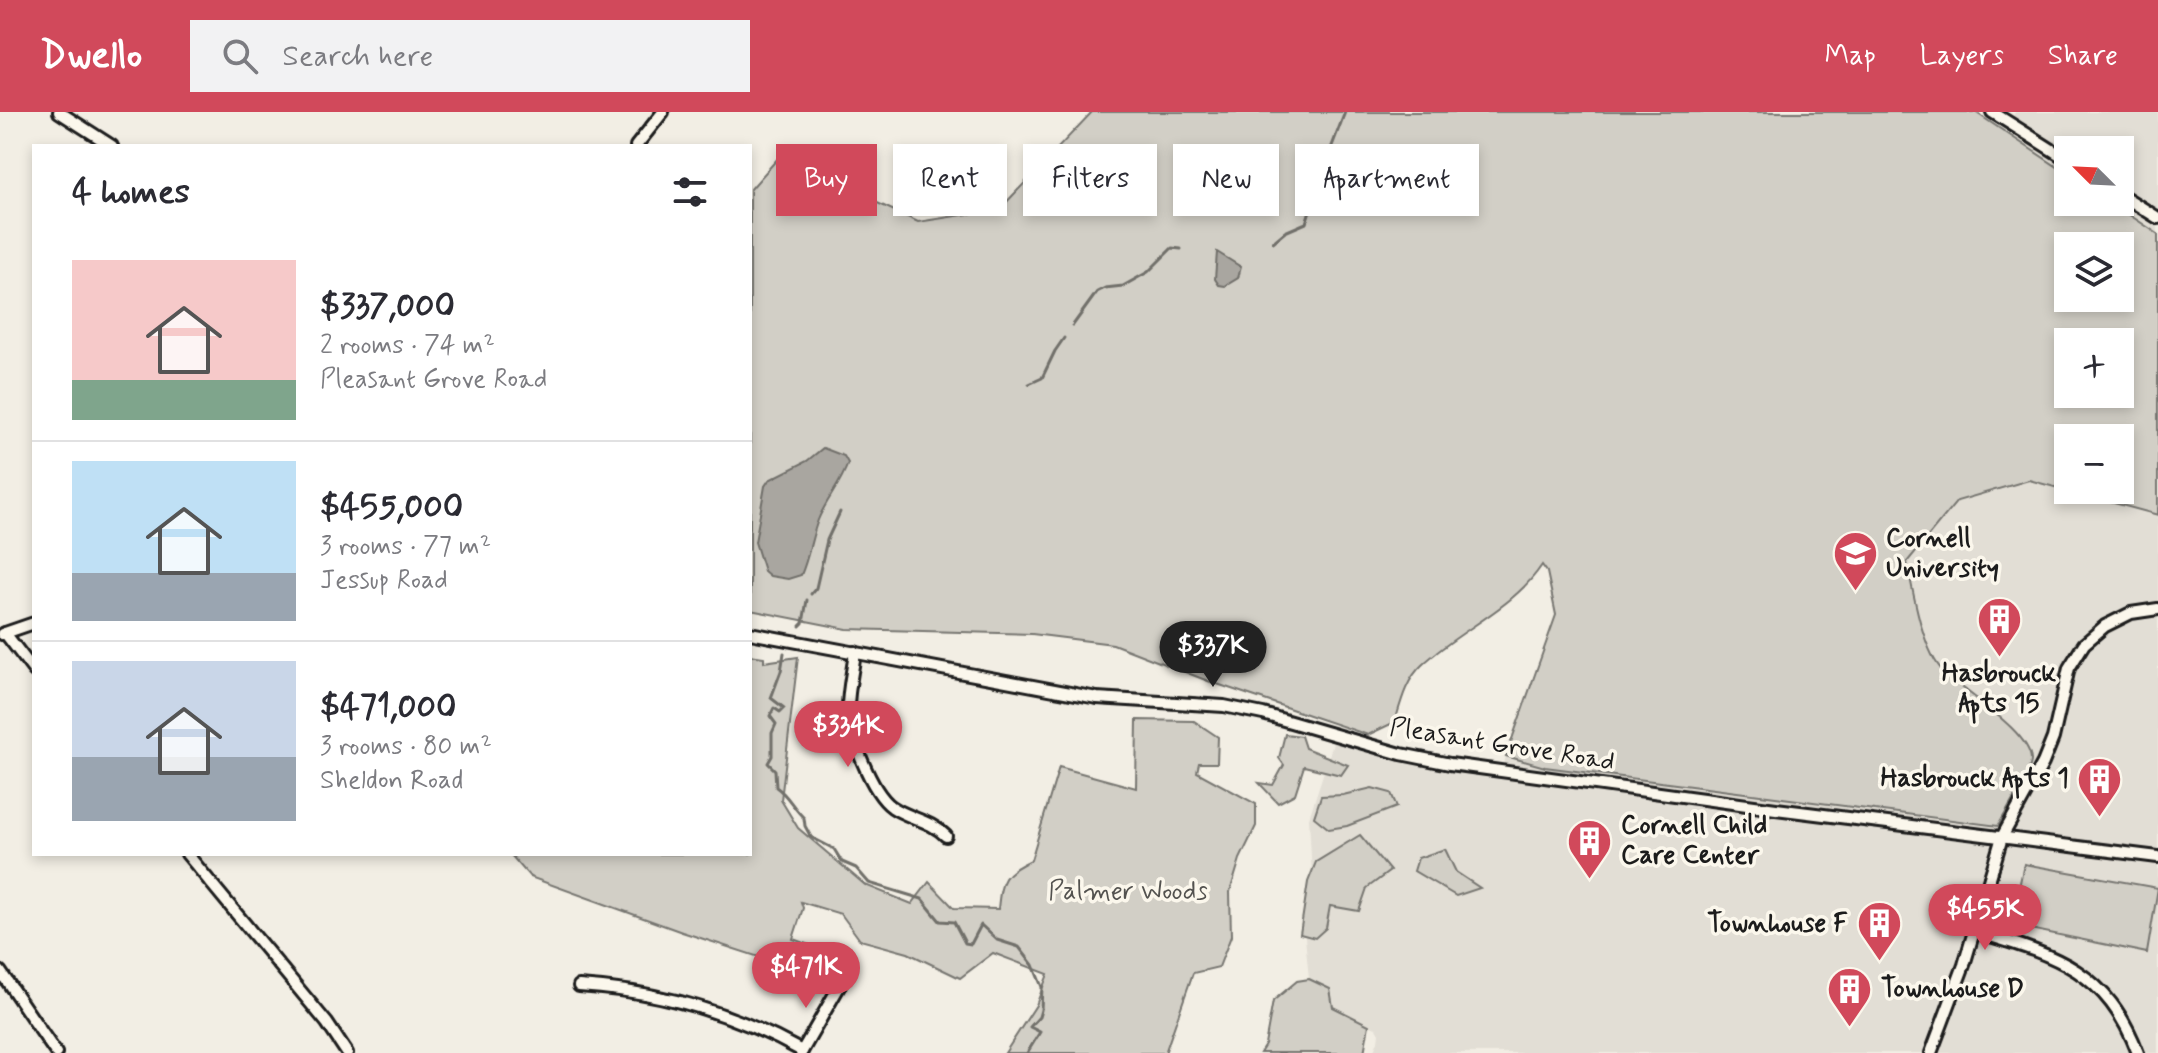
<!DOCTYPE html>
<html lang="en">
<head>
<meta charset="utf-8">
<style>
	body { margin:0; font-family:Mynerve,sans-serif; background:#f2f2f3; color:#2b2b33; height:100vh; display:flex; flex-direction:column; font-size:30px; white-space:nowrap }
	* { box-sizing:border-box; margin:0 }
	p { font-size:26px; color:#7c7c81 }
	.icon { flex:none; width:44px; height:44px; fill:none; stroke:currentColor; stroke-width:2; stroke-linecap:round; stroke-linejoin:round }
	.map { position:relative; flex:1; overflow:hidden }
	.sheet { position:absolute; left:32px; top:32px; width:720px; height:712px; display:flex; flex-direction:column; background:#fff; border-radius:0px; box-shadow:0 4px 12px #0003 }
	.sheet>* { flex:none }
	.banner { position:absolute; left:776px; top:32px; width:760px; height:72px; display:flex; gap:16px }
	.needle { width:52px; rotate:294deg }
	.tools { position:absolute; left:2054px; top:24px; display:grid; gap:16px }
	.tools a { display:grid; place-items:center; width:80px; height:80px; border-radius:0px; background:#fff; box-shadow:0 4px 12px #0003; font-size:40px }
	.price { position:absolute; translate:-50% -68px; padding:0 18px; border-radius:28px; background:#d1495b; color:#fff; font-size:26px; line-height:52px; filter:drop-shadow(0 2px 4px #0008) }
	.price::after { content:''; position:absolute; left:50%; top:48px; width:24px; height:18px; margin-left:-12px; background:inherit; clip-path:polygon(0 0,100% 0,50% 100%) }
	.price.current { background:#222; color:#fff }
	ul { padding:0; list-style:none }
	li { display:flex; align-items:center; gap:24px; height:200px; padding:0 40px }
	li+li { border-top:2px solid #e1e1e2 }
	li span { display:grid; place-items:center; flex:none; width:224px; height:160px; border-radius:0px; color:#555 }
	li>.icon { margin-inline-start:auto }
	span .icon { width:96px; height:96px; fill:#fffc; stroke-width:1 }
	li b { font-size:34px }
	h2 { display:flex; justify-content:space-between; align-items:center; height:96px; padding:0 40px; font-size:34px }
	.pill { padding:0 28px; border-radius:0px; background:#fff; box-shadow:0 4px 12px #0003; font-size:28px; line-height:72px }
	.pill.current { background:#d1495b; color:#fff }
	header { display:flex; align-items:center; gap:48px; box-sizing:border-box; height:112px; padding:0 40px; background:#d1495b; color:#fff }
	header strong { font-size:38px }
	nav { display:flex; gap:44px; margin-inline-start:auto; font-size:28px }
	.search { width:560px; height:72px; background:#f2f2f3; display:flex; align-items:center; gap:20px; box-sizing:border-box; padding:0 28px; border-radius:0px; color:#7c7c81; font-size:30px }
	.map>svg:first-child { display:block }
	.built { fill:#e2ded5; fill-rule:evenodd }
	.green { fill:#d2cfc6; stroke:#777671; stroke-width:2; fill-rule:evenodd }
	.water { fill:#a9a6a0; stroke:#716f6b; stroke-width:2 }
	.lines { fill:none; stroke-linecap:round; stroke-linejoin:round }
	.stream { stroke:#716f6b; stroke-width:3 }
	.minor-casing { stroke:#1c1c1c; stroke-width:16 }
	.minor { stroke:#fbf7ec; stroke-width:10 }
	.labels { text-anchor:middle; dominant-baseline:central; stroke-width:7; stroke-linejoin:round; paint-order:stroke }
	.poi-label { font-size:26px; font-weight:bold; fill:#1c1c1c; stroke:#fbf7ec; text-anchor:start }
	.street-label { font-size:26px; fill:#1c1c1c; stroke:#fbf7ec }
	.park-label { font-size:26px; fill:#53524f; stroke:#fbf7ec }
</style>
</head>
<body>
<header>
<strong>Dwello</strong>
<div class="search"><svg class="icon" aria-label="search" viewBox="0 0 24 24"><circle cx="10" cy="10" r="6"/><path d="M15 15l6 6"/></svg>Search here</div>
<nav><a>Map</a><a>Layers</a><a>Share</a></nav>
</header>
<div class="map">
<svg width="2158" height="941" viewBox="0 0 2158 941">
	<rect width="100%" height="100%" fill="#f2eee4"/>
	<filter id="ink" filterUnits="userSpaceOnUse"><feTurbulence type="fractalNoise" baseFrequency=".0125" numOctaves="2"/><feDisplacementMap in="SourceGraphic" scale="16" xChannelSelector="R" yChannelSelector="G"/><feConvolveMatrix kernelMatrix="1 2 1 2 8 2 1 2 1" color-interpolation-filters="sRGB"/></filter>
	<g filter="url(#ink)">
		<path class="built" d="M1754 0H1975L2006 20 2015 0H2158V941H1373L1378 929 1379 921 1376 916 1342 903 1309 867 1305 825 1312 766 1309 706 1334 628 1418 652 1475 663 1500 665 1515 614 1556 503 1547 460 1542 453ZM2068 38H2120V90H2068ZM2068 134H2120V186H2068ZM2068 230H2120V282H2068ZM2068 326H2120V378H2068Z"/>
		<g class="green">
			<path d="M1092 0H1975L2068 62V90H2110L2158 122V403L2029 368 1957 389 1907 450C1913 479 1922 538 1943 559 1962 579 2032 620 2031 649 2031 660 2005 701 1998 714L1545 655 1506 644 1556 503 1547 460 1542 453C1513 497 1460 517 1422 553 1406 568 1401 590 1395 610L1368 623 1208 569 1113 532 1032 522 847 517 750 498V78L779 45 918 110 1000 97ZM2068 134H2120V186H2068ZM2068 230H2120V282H2068ZM2068 326H2120V378H2068Z"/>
			<path d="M750 543 764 545V550L798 545 781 688 798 716 865 773 912 792 929 770 954 796 998 797C1001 767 1003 761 1031 748L1059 655 1136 676 1137 608 1194 609 1218 625 1217 651H1199L1197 660 1256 692V714L1240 747 1230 780 1231 824 1219 855 1193 861 1165 941H1005L1036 893 1048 862 993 841 960 866 908 841 860 828 841 802 801 790 803 796 793 827 839 844 827 867 682 820 530 765 510 742H750Z"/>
			<polygon points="1285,622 1301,624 1305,636 1348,653 1341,663 1304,654 1295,682 1278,691 1259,671 1273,673 1284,653 1279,646"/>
			<polygon points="1372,676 1391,681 1397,695 1347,714 1329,717 1314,705 1321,684 1343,683"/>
			<polygon points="1360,723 1390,759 1367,776 1359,799 1330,794 1326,816 1315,826 1300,822 1308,770 1316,750"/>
			<polygon points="1445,737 1456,760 1480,776 1456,784 1414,759 1418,746"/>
			<polygon points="2024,752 2158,776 2147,841 2011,813"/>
			<polygon points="1309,867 1330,877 1333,895 1369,913 1364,941 1260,941 1265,933 1273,889 1297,869"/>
		</g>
		<g class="water">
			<polygon points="1217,140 1241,155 1238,166 1225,174 1219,173 1215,167"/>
			<path d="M823 336 844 344 848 351C841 372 826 388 818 408 811 426 809 445 801 463L788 467 770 464 764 459 755 430 765 374 769 368 807 349Z"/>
		</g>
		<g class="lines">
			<g class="stream">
				<polyline points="1324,55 1345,0"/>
				<polyline points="1273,130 1285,120 1306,111 1319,70"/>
				<polyline points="1073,213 1097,180 1105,176 1123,174 1148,160 1172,136 1181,137"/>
				<polyline points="1029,272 1042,266 1055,239 1064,226"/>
				<polyline points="811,482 816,476 827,428 840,400"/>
				<polyline points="800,514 803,511 807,488"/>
				<path d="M784 541 781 559 771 586 784 596 780 600 774 596 770 604 776 612 772 621V644L768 651 775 658 776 675C789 684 792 695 804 706L805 714 811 725 834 737 842 750 856 756 869 771 922 787 940 809 954 810 965 831 971 832 981 813 997 828 1019 835 1033 853 1042 875 1041 898 1039 905 1030 915 1040 920 1027 941"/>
			</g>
			<defs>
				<g id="minor">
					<polyline points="59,0 112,34"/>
					<polyline points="1992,0 2068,48"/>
					<polyline points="636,34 663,0"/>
					<polyline points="2120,82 2158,106"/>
					<polyline points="5,521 34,559"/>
					<polyline points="750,521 1097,586 1224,594 1263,602 1401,642 1450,652 1776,697 2158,745"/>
					<polyline points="2,522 34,511"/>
					<path d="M855 540C853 558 848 577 848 596 849 622 871 680 892 695 910 707 930 708 946 724"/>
					<polyline points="187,742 327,911 347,941"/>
					<path d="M1974 819C2053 843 2106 856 2138 941"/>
					<polyline points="0,859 56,941"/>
					<path d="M579 874C658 879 734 901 802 939"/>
					<polyline points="801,941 840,873"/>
					<polyline points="1931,941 1964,853 2002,725 2043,651 2053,626 2069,556 2084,532 2105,514 2131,501 2158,497"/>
				</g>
			</defs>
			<use href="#minor" class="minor-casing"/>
			<use href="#minor" class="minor"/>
		</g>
	</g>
	<defs>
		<symbol id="university-pin" viewBox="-11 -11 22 30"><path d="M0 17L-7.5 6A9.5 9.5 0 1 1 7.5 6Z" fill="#d1495b" stroke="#fbf7ec"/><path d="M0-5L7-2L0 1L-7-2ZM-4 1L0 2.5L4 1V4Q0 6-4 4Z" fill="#fff"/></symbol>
		<symbol id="building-pin" viewBox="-11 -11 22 30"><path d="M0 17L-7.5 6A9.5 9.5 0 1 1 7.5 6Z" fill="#d1495b" stroke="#fbf7ec"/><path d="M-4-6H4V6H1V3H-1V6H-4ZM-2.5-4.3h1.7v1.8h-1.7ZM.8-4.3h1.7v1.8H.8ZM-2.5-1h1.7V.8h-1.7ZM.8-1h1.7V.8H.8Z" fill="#fff"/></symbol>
	</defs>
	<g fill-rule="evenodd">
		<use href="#university-pin" x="1830" y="416" width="51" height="69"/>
		<use href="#building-pin" x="1974" y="482" width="51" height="69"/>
		<use href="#building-pin" x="2074" y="642" width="51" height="69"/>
		<use href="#building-pin" x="1564" y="704" width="51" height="69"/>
		<use href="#building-pin" x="1854" y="786" width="51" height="69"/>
		<use href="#building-pin" x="1824" y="852" width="51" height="69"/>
	</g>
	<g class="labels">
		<g class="poi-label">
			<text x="1886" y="427">Cornell<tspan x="1886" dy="30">University</tspan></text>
			<text x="1999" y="562" text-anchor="middle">Hasbrouck<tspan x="1999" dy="30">Apts 15</tspan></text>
			<text x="2069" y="667" text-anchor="end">Hasbrouck Apts 1</text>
			<text x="1621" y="714">Cornell Child<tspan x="1621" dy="30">Care Center</tspan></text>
			<text x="1848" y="812" text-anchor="end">Townhouse F</text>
			<text x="1881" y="877">Townhouse D</text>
		</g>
		<g class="street-label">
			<text transform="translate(1502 633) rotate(9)">Pleasant Grove Road</text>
		</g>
		<g class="park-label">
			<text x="1128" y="780">Palmer Woods</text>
		</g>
	</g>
</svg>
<div class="tools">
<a><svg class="needle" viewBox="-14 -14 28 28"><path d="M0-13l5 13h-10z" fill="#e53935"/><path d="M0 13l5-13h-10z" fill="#7c7c81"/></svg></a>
<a><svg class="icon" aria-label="layers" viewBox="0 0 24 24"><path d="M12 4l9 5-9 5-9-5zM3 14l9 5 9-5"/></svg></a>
<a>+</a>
<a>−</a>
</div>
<b class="price current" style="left:1213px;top:577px">$337K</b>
<b class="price" style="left:848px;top:657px">$334K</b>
<b class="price" style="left:1985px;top:840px">$455K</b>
<b class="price" style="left:806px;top:898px">$471K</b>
<div class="banner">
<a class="pill current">Buy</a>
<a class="pill">Rent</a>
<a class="pill">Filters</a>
<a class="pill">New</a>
<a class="pill">Apartment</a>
</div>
<section class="sheet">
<h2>4 homes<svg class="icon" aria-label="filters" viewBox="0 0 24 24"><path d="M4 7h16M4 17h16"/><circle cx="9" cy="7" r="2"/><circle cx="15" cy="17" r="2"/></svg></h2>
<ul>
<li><span style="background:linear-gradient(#f6c9c9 75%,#7fa58c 0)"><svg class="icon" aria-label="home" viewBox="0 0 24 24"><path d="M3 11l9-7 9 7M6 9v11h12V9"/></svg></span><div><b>$337,000</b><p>2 rooms · 74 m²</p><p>Pleasant Grove Road</p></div></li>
<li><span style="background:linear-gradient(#bfe0f5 70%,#9aa5b1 0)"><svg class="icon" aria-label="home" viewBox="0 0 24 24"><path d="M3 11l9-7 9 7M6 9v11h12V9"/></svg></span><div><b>$455,000</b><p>3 rooms · 77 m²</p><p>Jessup Road</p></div></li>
<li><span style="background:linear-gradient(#c9d6e8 60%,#9aa5b1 0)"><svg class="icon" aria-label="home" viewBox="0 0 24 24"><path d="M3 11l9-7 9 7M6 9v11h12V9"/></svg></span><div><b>$471,000</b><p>3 rooms · 80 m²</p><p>Sheldon Road</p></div></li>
</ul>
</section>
</div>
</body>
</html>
